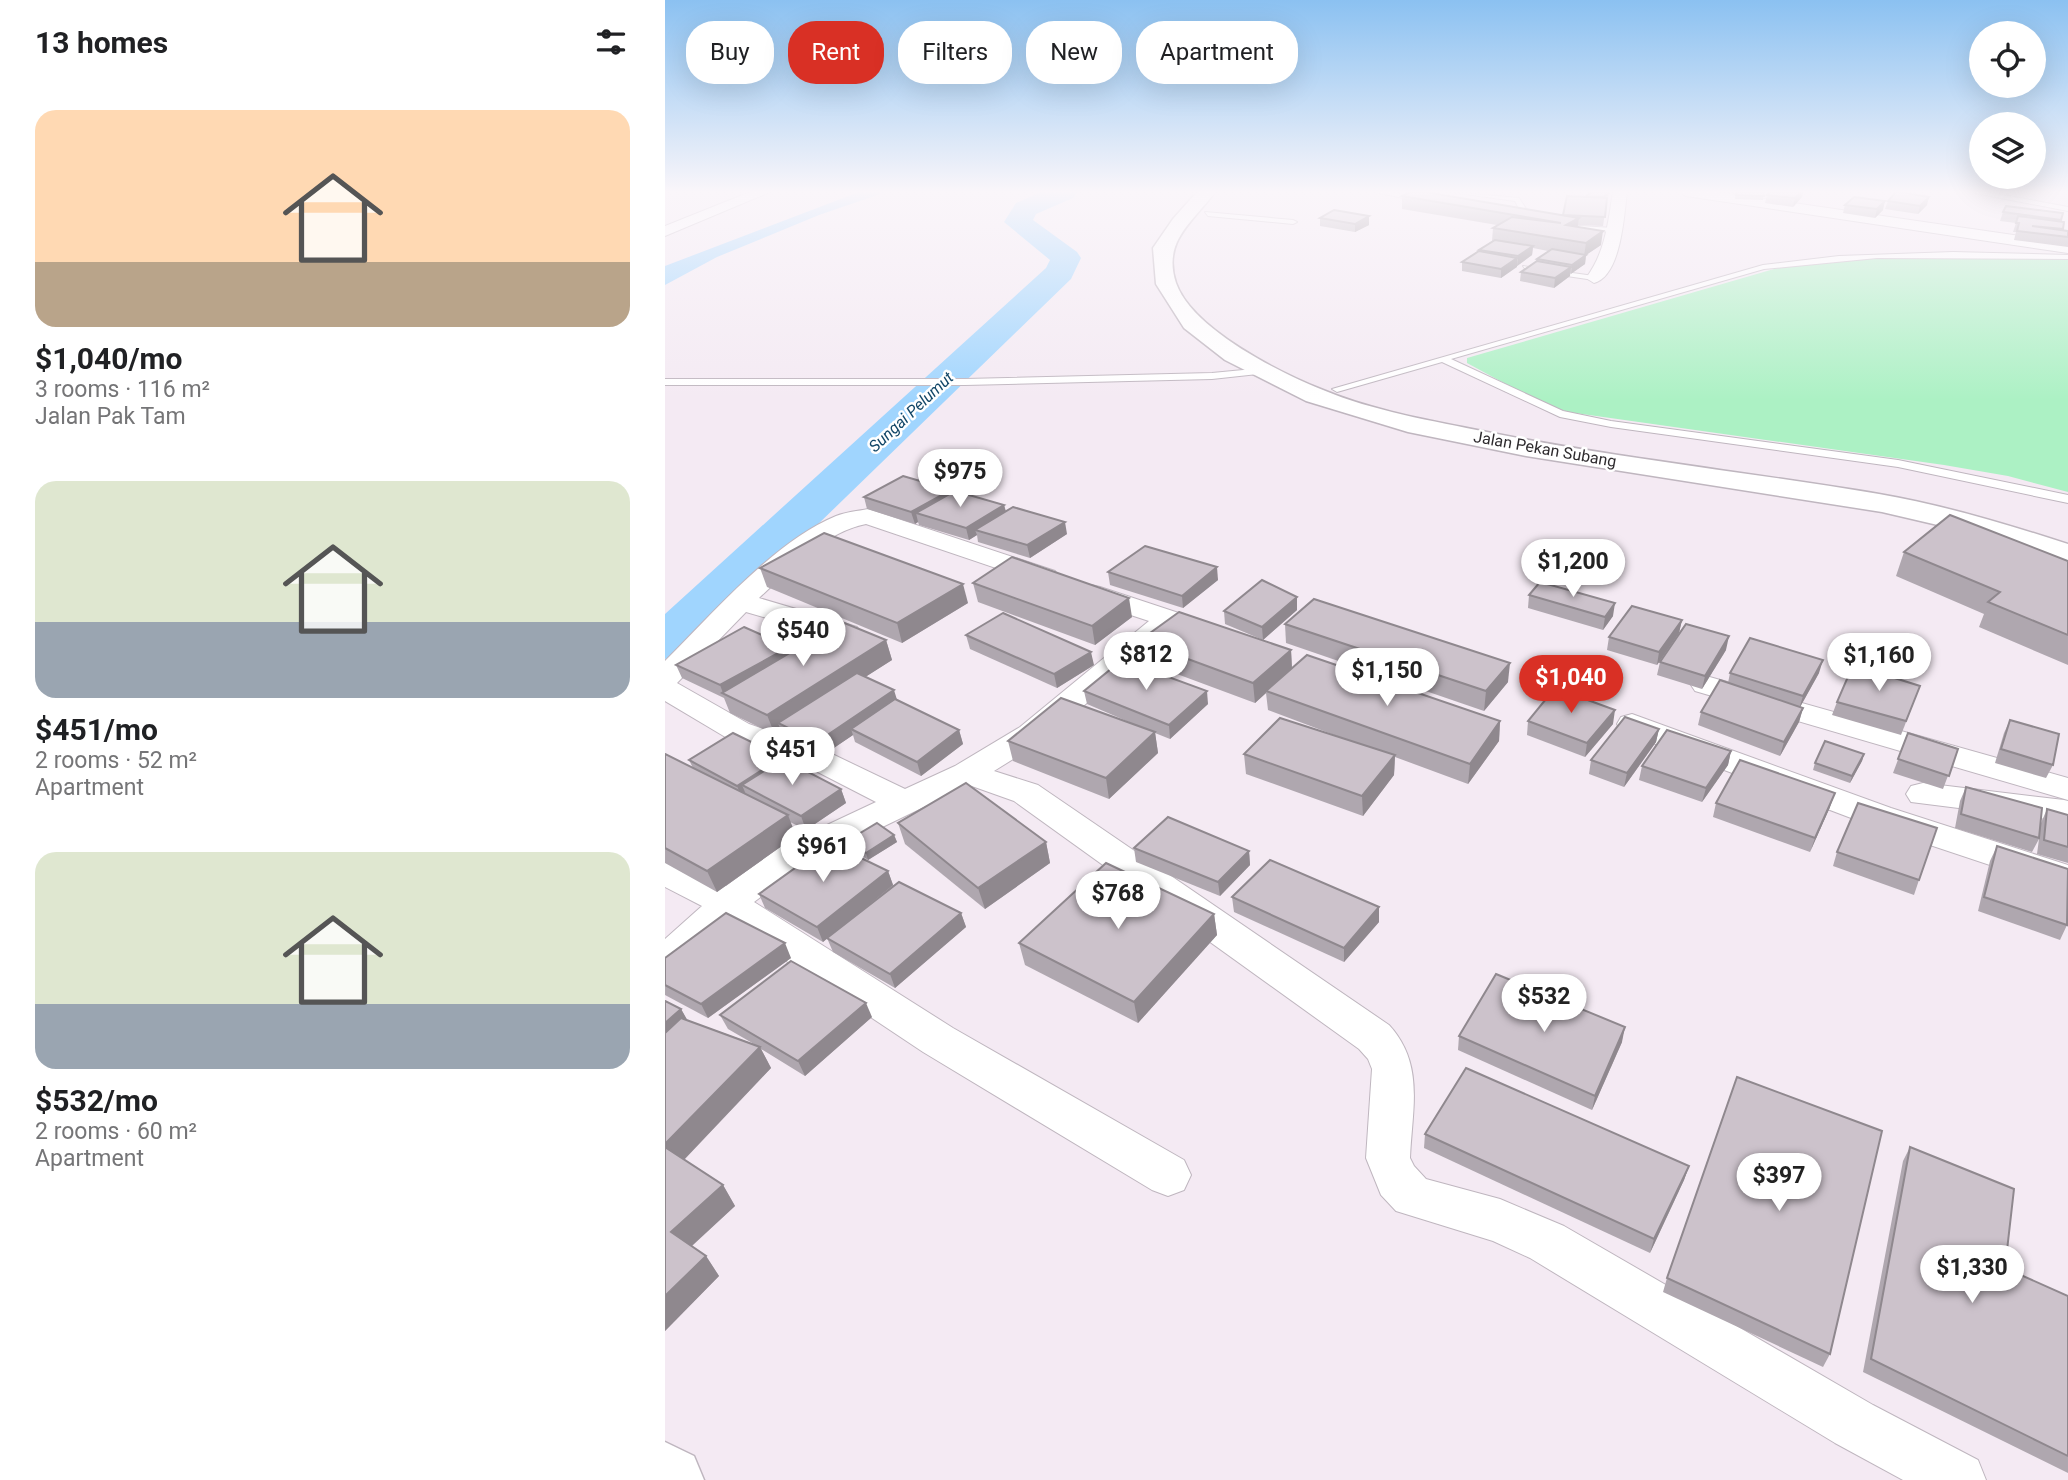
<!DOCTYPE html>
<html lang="en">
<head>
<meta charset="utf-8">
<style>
	body { margin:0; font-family:Roboto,sans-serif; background:#f2f2f2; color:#202124; height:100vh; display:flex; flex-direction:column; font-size:26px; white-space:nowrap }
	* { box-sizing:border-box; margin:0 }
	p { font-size:23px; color:#757577 }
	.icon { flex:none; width:38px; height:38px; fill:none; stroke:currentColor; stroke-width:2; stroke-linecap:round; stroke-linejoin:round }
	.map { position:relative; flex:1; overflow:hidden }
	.drawer { display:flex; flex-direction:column; background:#fff; width:665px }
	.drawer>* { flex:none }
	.banner { position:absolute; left:21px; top:21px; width:665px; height:63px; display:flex; gap:14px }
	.controls { position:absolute; left:1304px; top:21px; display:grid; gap:14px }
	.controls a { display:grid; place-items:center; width:77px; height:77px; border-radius:50%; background:#fff; box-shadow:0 7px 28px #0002; font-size:35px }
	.price { position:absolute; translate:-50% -60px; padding:0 16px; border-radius:24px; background:#fff; color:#222; font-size:23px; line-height:46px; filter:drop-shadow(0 2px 4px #0008) }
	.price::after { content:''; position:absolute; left:50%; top:42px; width:21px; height:16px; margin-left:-10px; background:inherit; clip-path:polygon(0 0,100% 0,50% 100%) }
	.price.current { background:#d93025; color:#fff }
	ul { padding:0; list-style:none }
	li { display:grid; align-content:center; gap:14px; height:371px; padding:0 35px }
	li span { display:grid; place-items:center; height:217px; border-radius:21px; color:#555 }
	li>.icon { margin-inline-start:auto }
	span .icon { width:126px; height:126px; fill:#fffc; stroke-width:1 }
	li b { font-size:30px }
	h2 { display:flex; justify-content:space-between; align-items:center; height:84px; padding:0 35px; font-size:30px }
	.pill { padding:0 24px; border-radius:28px; background:#fff; box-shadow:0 7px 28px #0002; font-size:24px; line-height:63px }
	.pill.current { background:#d93025; color:#fff }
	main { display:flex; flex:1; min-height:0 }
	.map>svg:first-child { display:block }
	.green { fill:#acf1c4 }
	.water { fill:#a0d5fe }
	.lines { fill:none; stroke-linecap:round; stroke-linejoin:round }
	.river { fill:#a0d5fe; fill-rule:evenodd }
	.service-casing { stroke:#bfb6bf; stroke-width:2 }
	.minor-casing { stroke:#bfb6bf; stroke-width:2 }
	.tertiary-casing { stroke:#bfb6bf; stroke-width:3 }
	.secondary-casing { stroke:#bfb6bf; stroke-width:3 }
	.service { fill:#fff; fill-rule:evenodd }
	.minor { fill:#fff; fill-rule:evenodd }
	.tertiary { fill:#fff; fill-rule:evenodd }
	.secondary { fill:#fff; fill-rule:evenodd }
	.wall { fill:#afa7af }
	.shaded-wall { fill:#8f888e }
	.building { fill:#ccc2cb; stroke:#8f888e; stroke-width:2 }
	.labels { text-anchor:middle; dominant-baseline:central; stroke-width:5; stroke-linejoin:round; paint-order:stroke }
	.far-water-label { font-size:16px; font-style:italic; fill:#134768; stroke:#fff }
	.far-street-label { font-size:16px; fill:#2e2b2e; stroke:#fff }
</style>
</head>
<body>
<main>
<section class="drawer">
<h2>13 homes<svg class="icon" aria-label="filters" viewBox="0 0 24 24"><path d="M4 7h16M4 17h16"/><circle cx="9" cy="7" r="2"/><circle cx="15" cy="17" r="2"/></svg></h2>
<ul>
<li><span style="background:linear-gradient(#ffd9b3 70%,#b9a48a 0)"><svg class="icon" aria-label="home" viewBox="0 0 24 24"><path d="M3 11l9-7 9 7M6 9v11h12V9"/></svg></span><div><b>$1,040/mo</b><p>3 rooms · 116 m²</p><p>Jalan Pak Tam</p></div></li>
<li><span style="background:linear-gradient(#dfe7d0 65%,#9aa5b1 0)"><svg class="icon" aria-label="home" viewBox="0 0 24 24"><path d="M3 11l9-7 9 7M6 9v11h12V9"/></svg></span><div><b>$451/mo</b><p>2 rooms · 52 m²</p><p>Apartment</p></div></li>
<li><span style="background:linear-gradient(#dfe7d0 70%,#9aa5b1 0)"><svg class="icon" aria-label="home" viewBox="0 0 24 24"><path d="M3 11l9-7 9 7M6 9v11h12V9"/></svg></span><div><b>$532/mo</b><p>2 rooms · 60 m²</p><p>Apartment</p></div></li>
</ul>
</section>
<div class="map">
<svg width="1403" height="1480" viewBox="0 0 1403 1480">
	<rect width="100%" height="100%" fill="#f4eaf3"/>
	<polygon class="green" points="1217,257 1403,258 1403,492 1343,476 1279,465 903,412 870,400 802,363 802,358 1109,269 1146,262"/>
	<polygon class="water" points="194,192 221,192 154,215 52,257 0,285 0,266"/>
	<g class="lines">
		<polygon class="river" points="376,192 412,192 408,198 371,214 368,220 412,252 416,258 406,279 19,654 0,659 0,614 381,268 385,260 339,222 351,203"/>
		<defs>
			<g id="service">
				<polygon points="709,192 726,192 762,200 758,202"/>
				<polygon points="786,192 854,198 867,218 860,220 850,201"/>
				<polygon points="1305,192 1322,192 1403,207 1403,211"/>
				<polygon points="540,212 628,220 632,222 628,224 543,216"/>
				<polygon points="897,225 949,228 953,230 949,232 900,229"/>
				<polygon points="1288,252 1403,255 1403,259 1212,258 1099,269 786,359 898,411 946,421 1233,460 1403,495 1403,503 1233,467 946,427 895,417 777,362 672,392 667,389 1098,265 1174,256"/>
				<polygon points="858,266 929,276 933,278 929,280 861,270"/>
				<polygon points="599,368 604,371 602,373 547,379 300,385 0,385 0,379 300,379 547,373"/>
			</g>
			<g id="minor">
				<polygon points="85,192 105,192 0,236 0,226"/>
				<path d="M948 192H962C959 216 956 276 929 283L921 278C940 253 943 223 948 192Z"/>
				<polygon points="1014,192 1052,192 1403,243 1403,253 1021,196"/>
				<path d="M203 509 390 571 394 577 390 583 381 585 201 524C160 532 124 570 94 598L192 627 196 633 192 639 182 641 81 612 12 683 84 724 165 753 240 789 290 766 355 727 484 621 417 599 413 593 417 587 426 585 435 587 553 626 557 632 553 638 543 640 508 630 377 741 329 771 373 785 724 1025C760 1064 747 1109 745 1158L749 1166 761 1179 835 1199 899 1226 1208 1405 1313 1460 1321 1480H1238L1170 1443 865 1258 828 1241 731 1211 716 1195 701 1158 707 1069 703 1059 694 1049 349 801 304 785 137 866 89 902 288 1028 519 1160 526 1175 519 1190 503 1196 487 1190 258 1052 66 924 14 972 0 976V939L37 906 0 887V858L61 886 113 848 211 802 143 767 62 738 0 701V661C47 614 110 541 171 516 181 512 193 511 203 509Z"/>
				<polygon points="1041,676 1403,778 1403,800 1030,691 1026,685 1030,679"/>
				<polygon points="967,714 1226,808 1403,865 1403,891 1202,824 956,731 952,724 956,717"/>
				<polygon points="1258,783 1399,800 1403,801 1403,825 1382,819 1246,802 1241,794 1246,786"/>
			</g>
			<polygon id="tertiary" points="0,1442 29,1456 39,1480 0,1480"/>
			<path id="secondary" d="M532 192H550C528 222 497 241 511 283 527 329 615 373 658 390 708 411 768 421 822 432 951 458 1083 472 1214 494 1278 505 1341 524 1403 544V563L1307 533 1217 512 861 456 743 432 641 401 560 360 519 328 491 284 488 248 508 219Z"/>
		</defs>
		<use href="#service" class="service-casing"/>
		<use href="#minor" class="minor-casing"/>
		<use href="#tertiary" class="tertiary-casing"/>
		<use href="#secondary" class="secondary-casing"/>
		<use href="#service" class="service"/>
		<use href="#minor" class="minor"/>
		<use href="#tertiary" class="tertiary"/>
		<use href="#secondary" class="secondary"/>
	</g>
	<g class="wall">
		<polygon points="1070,192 1098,192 1098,200 1070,199"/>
		<polygon points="1104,192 1138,192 1137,197 1128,207 1100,203 1102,195"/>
		<polygon points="944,193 943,198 942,199 938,226 913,225 913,227 936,245 921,255 920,264 905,274 905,276 889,288 855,281 856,272 871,261 872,259 883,251 868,248 867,255 836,278 797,271 797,262 827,241 828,228 832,225 737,209 737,196 898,215 920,197"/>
		<polygon points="1223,201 1262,205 1253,214 1220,209"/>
		<polygon points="1180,205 1218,210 1210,218 1178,213"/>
		<polygon points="1338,212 1398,213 1395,221 1399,222 1398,230 1403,231 1403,247 1349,240 1351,232 1348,232 1351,223 1335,221"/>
		<polygon points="655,218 704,225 690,232 655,226"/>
		<polygon points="286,493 339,505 341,511 402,534 365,558 313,542 312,535 304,540 254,525 253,522 250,524 202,509 199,497"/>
		<polygon points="1239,552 1403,561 1403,665 1314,627 1319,614 1231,576"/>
		<polygon points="95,568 303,603 237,643 102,587"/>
		<polygon points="443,572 553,580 518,608 445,585"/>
		<polygon points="308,583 467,617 430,645 313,602"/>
		<polygon points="864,595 948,616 938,630 863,608"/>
		<polygon points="632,610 598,640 560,624 559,611"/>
		<polygon points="1017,620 1014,633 992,665 942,650 944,637"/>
		<polygon points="620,624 843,682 819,711 621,643"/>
		<polygon points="301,635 429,665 392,688 305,649"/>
		<polygon points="221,640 227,660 200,677 232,701 294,730 298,744 256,776 190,742 188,735 157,756 119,737 116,731 110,735 65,713 59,698 17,678 11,665 124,647 126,652"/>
		<polygon points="474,641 626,650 627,668 835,721 834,741 803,784 730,757 729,775 698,816 581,774 579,754 680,739 603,710 601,693 590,703 477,661"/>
		<polygon points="1061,650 1037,689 992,675 995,662"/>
		<polygon points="1065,673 1154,673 1135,707 1138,708 1134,722 1115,756 1033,725 1036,712 1063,683"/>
		<polygon points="1255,686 1236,735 1167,715 1172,702"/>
		<polygon points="419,691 543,704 505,739 490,733 493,753 444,799 348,761 343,741 478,728 422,704"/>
		<polygon points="1345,720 1388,765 1381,778 1330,763 1339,733"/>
		<polygon points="863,721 948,724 920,757 862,735"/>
		<polygon points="994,729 991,742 959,787 924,774 926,760"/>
		<polygon points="1243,733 1293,749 1278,789 1228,773"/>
		<polygon points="1066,751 1063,765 1037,802 974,780 977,766"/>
		<polygon points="0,754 28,768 24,760 117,759 176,789 181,803 141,830 125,822 131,836 52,892 0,863"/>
		<polygon points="1199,754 1197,761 1185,783 1148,770 1150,763"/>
		<polygon points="1301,787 1376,823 1382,809 1403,815 1403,863 1372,854 1374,839 1367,852 1290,828 1295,801"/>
		<polygon points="1051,803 1165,807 1145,852 1048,817"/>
		<polygon points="233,823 381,842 385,863 320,909 240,844"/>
		<polygon points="229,835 232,842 203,860 185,848 182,841"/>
		<polygon points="1332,846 1402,925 1395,940 1313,911 1325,861"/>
		<polygon points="469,848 584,851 585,865 555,896 471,862"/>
		<polygon points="1172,852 1254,880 1249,895 1168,866"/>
		<polygon points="223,871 228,885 296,913 301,927 230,988 168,952 162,938 158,942 100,908 94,894"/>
		<polygon points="567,897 714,907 714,922 679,962 569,912"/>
		<polygon points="549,914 552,935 473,1023 360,965 354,943"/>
		<polygon points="0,958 126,958 43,1018 0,995"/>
		<polygon points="0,1001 16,1009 22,1020 89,1044 63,1029 55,1015 207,1017 140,1076 96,1049 106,1068 19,1160 58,1185 70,1206 27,1246 41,1256 54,1276 0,1331"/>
		<polygon points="794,1036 957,1042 927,1110 793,1050"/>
		<polygon points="760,1134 1024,1166 1019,1180 985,1253 759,1148"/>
		<polygon points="1245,1147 1340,1268 1403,1296 1403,1473 1198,1372 1238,1161"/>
		<polygon points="1002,1278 1165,1354 1158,1367 998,1292"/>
	</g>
	<g class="shaded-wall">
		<polygon points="1136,192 1138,192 1137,197 1128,207 1130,198"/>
		<polygon points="1264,197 1262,205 1253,214 1255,206"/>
		<polygon points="1220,201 1218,210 1210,218 1212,209"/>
		<polygon points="704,216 704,225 690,232 690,224"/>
		<polygon points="914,218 912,231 901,225"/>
		<polygon points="938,231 936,245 921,255 920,264 906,274 907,265 919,256 921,243"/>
		<polygon points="868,246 867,255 852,266 853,256"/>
		<polygon points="852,258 852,267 836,278 836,269"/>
		<polygon points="906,267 905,276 889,288 890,278"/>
		<polygon points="286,490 289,502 251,513 253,522 250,524 246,512"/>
		<polygon points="339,505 342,517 310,530 312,535 304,540 301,528"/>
		<polygon points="400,522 402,534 365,558 362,545"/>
		<polygon points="552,567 553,580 518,608 517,596"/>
		<polygon points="298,584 303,603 237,643 232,623"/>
		<polygon points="632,597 632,610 598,640 597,627"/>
		<polygon points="464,598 467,617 430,645 427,626"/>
		<polygon points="950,603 948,616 938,630 940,617"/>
		<polygon points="1017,620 1014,633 992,665 994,652"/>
		<polygon points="1064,636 1061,650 1037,689 1040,676"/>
		<polygon points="221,640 227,660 122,727 113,723 116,731 110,735 102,715"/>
		<polygon points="124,647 129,660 58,693 55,685"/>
		<polygon points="626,650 627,670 601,691 601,693 590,703 588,683"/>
		<polygon points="426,652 429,665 392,688 389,674"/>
		<polygon points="1158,660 1154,673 1134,709 1138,696"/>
		<polygon points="845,663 843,682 819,711 821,691"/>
		<polygon points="229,690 233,703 186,729 188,735 157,756 152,742"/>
		<polygon points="542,691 543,704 505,739 504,725"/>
		<polygon points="1138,708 1134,722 1115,756 1119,742"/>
		<polygon points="950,710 948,724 920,757 922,743"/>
		<polygon points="835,721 834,741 803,784 805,764"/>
		<polygon points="994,729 991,742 959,787 962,773"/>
		<polygon points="294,730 298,744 256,776 252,762"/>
		<polygon points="490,732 493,753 444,799 441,778"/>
		<polygon points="1066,751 1063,765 1037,802 1041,788"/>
		<polygon points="1199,754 1197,761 1185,783 1187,776"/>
		<polygon points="730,755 729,775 698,816 697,796"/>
		<polygon points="117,757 122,771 77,785 82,797 78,800 72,786"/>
		<polygon points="176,789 181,803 141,830 136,816"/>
		<polygon points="1170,793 1165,807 1145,852 1150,838"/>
		<polygon points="123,815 131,836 52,892 42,871"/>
		<polygon points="229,835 232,842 203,860 201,853"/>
		<polygon points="381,842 385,863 320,909 313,888"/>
		<polygon points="584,851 585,865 555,896 553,882"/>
		<polygon points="223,871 228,885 158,942 152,927"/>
		<polygon points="714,907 714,922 679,962 679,948"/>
		<polygon points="296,913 301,927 230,988 225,974"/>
		<polygon points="549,914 552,935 473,1023 469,1002"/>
		<polygon points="120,943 126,958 43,1018 36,1004"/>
		<polygon points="201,1003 207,1017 140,1076 133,1061"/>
		<polygon points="16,1009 28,1030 0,1056 0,1023"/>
		<polygon points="960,1027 957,1042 927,1110 930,1096"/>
		<polygon points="95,1047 106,1068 12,1167 0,1149 0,1144"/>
		<polygon points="1024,1166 1019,1180 985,1253 989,1239"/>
		<polygon points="58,1185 70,1206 20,1252 6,1232"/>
		<polygon points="41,1256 54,1276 0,1331 0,1296"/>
	</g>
	<g class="building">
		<polygon points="745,192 760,192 914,218 901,225 938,231 921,243 828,228 847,217 896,223 737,196"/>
		<polygon points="927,192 937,192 944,193 938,197 920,197"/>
		<polygon points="1071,192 1098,192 1099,196 1071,195"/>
		<polygon points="1104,192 1136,192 1130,198 1102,195"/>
		<polygon points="1231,192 1235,192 1264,197 1255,206 1223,201"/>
		<polygon points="902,196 942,198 940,217 898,215"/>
		<polygon points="1189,197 1220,201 1212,209 1180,205"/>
		<polygon points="1341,206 1398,213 1396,220 1338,212"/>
		<polygon points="669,210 704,216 690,224 655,218"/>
		<polygon points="1353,216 1399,222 1398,229 1367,226 1403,231 1403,237 1352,231 1354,223 1351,223"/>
		<polygon points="830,240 868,246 853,256 814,250"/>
		<polygon points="887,249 921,255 907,265 872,259"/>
		<polygon points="814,251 852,258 836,269 797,262"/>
		<polygon points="872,261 906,267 890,278 856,272"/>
		<polygon points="238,476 286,490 246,512 199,497"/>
		<polygon points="290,491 339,505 301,528 251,513"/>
		<polygon points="348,507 400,522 362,545 310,530"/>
		<polygon points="1285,515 1403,561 1403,635 1323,602 1335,592 1239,552"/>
		<polygon points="159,533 298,584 232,623 95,568"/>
		<polygon points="480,546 552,567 517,596 443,572"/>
		<polygon points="347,557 464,598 427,626 308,583"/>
		<polygon points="597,580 632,597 597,627 559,611"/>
		<polygon points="875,582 950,603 940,617 864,595"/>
		<polygon points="649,599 845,663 821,691 620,624"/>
		<polygon points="967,606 1017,620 994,652 944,637"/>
		<polygon points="514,612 626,650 588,683 474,641"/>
		<polygon points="338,613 426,652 389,674 301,635"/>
		<polygon points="177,622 221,640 102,715 57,693"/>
		<polygon points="1021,624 1064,636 1040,676 995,662"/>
		<polygon points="79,627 124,647 55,685 11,665"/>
		<polygon points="1085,638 1158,660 1138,696 1065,673"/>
		<polygon points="642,655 835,721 805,764 601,691"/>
		<polygon points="457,660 542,691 504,725 419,691"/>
		<polygon points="1188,665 1255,686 1241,721 1172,702"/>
		<polygon points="192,673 229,690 152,742 113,723"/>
		<polygon points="1055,680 1138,708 1119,742 1036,712"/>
		<polygon points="890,688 950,710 922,743 863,721"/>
		<polygon points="396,698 490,732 441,778 343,741"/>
		<polygon points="230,699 294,730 252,762 186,729"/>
		<polygon points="960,717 994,729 962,773 926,760"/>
		<polygon points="615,718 730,755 697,796 579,754"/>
		<polygon points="1345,720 1394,734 1388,765 1336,749"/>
		<polygon points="1002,730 1066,751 1041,788 977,766"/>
		<polygon points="68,733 117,757 72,786 24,760"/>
		<polygon points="1243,733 1293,749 1284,776 1233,759"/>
		<polygon points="1160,741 1199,754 1187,776 1150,763"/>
		<polygon points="0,754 123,815 42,871 0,848"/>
		<polygon points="118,759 176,789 136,816 77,785"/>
		<polygon points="1075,760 1170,793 1150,838 1051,803"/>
		<polygon points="301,783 381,842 313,888 233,823"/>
		<polygon points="1301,787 1377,808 1374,838 1296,814"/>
		<polygon points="1193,803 1272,828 1254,880 1172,852"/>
		<polygon points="1382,809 1403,815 1403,847 1379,840"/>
		<polygon points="503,817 584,851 553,882 469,848"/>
		<polygon points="212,823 229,835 201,853 182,841"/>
		<polygon points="165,843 223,871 152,927 94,894"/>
		<polygon points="1332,846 1403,869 1402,925 1319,897"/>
		<polygon points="605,860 714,907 679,948 567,897"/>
		<polygon points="441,863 549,914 469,1002 354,943"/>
		<polygon points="234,882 296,913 225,974 162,938"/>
		<polygon points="61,913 120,943 36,1004 0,985 0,958"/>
		<polygon points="126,961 201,1003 133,1061 55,1015"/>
		<polygon points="831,974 960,1027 930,1096 794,1036"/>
		<polygon points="0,1001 16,1009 0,1023"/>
		<polygon points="16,1018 95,1047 0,1144 0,1033"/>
		<polygon points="801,1068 1024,1166 989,1239 760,1134"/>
		<polygon points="1072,1077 1217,1131 1165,1354 1002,1278"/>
		<polygon points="0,1147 58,1185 6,1232 41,1256 0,1296"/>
		<polygon points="1245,1147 1349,1189 1340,1268 1403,1296 1403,1456 1206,1359"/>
	</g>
	<linearGradient id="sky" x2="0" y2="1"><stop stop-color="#8bc1f1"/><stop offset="0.48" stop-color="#faf6fa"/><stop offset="1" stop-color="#faf6fa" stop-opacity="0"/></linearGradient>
	<rect width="1403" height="400" fill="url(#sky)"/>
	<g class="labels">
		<g class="far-water-label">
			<text transform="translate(246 412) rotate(-43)">Sungai Pelumut</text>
		</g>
		<g class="far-street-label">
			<text transform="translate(880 449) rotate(10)">Jalan Pekan Subang</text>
		</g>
	</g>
</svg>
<div class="controls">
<a><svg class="icon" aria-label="locate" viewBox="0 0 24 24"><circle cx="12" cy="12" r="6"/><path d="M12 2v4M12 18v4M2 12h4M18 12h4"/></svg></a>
<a><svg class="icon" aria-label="layers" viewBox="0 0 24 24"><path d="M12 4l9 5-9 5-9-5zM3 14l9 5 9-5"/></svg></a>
</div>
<b class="price" style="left:295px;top:509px">$975</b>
<b class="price" style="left:908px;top:599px">$1,200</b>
<b class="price" style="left:138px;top:668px">$540</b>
<b class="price" style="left:481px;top:692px">$812</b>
<b class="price" style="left:1214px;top:693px">$1,160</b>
<b class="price" style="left:722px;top:708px">$1,150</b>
<b class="price current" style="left:906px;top:715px">$1,040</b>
<b class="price" style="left:127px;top:787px">$451</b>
<b class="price" style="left:158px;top:884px">$961</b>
<b class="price" style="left:453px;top:931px">$768</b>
<b class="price" style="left:879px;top:1034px">$532</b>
<b class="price" style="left:1114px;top:1213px">$397</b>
<b class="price" style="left:1307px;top:1305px">$1,330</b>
<div class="banner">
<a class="pill">Buy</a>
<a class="pill current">Rent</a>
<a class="pill">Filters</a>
<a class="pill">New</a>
<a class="pill">Apartment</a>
</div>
</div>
</main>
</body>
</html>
